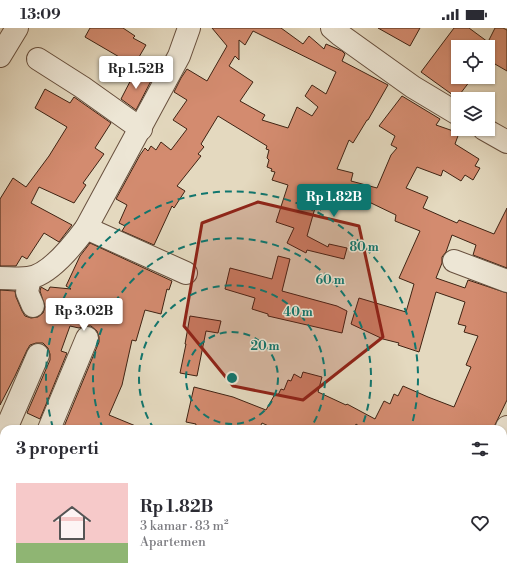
<!DOCTYPE html>
<html lang="id">
<head>
<meta charset="utf-8">
<style>
	body { margin:0; font-family:"Libre Bodoni",serif; background:#f2f2f3; color:#2b2b33; height:100vh; display:flex; flex-direction:column; font-size:15px; white-space:nowrap }
	* { box-sizing:border-box; margin:0 }
	p { font-size:13px; color:#7c7c81 }
	.icon { flex:none; width:22px; height:22px; fill:none; stroke:currentColor; stroke-width:2; stroke-linecap:round; stroke-linejoin:round }
	.map { position:relative; flex:1; overflow:hidden }
	.side { position:absolute; left:0px; top:397px; width:507px; height:156px; display:flex; flex-direction:column; background:#fff; border-radius:12px 12px 0 0; box-shadow:0 1px 3px #0004 }
	.side>* { flex:none }
	.controls { position:absolute; left:451px; top:12px; display:grid; gap:8px }
	.controls a { display:grid; place-items:center; width:44px; height:44px; border-radius:0px; background:#fff; box-shadow:0 1px 3px #0004; font-size:20px }
	.price { position:absolute; translate:-50% -34px; padding:0 9px; border-radius:4px; background:#fff; color:#222; font-size:13px; line-height:26px; filter:drop-shadow(0 1px 2px #0008) }
	.price::after { content:''; position:absolute; left:50%; top:24px; width:12px; height:9px; margin-left:-6px; background:inherit; clip-path:polygon(0 0,100% 0,50% 100%) }
	.price.active { background:#0f766e; color:#fff }
	ul { padding:0; list-style:none }
	li { display:flex; align-items:center; gap:12px; height:100px; padding:0 16px }
	li span { display:grid; place-items:center; flex:none; width:112px; height:80px; border-radius:0px; color:#555 }
	li>.icon { margin-inline-start:auto }
	span .icon { width:48px; height:48px; fill:#fffc; stroke-width:1 }
	li b { font-size:17px }
	h2 { display:flex; justify-content:space-between; align-items:center; height:48px; padding:0 16px; font-size:17px }
	.status { display:flex; justify-content:space-between; align-items:center; height:28px; padding:0 20px; background:#fff; direction:ltr }
	.status svg { height:11px; fill:currentColor }
	.map>svg:first-child { display:block }
	.lines { fill:none; stroke-linecap:round; stroke-linejoin:round }
	.stream { stroke:#757c78; stroke-width:4.5 }
	.building { fill:#d38b6f; stroke:#3f2313; fill-rule:evenodd }
	.minor-casing { stroke:#68503e; stroke-width:24 }
	.major-casing { stroke:#3f2313; stroke-width:24 }
	.minor { stroke:#ede6d5; stroke-width:22 }
	.major { stroke:#e4d9bf; stroke-width:22 }
	.marked { fill:#8f2418; fill-opacity:0.2; stroke:#8f2418; stroke-width:3; stroke-linejoin:round }
	.ring { fill:none; stroke:#0f766e; stroke-width:2; stroke-dasharray:7 5 }
	.centre { fill:#0f766e; stroke:#ede6d5; stroke-width:2 }
	.ring-label { font-size:12px; text-anchor:middle; font-weight:bold; fill:#0f766e; stroke:#ede6d5; stroke-width:3; stroke-linejoin:round; paint-order:stroke }
</style>
</head>
<body>
<div class="status"><b>13:09</b><svg viewBox="0 0 49 12"><path d="M0 12V9h3v3zM5 12V6h3v6zM10 12V3h3v9zM15 12V0h3v12zM26 1h20v11H26zM47 4h2v5h-2z"/></svg></div>
<div class="map">
<svg width="507" height="553" viewBox="0 0 507 553">
	<rect width="100%" height="100%" fill="#e4d9bf"/>
	<filter id="stains"><feTurbulence type="fractalNoise" baseFrequency=".005" numOctaves="4"/><feColorMatrix values="0 0 0 0 .2 0 0 0 0 .09 0 0 0 0 .02 0 0 0 .5 -.17"/></filter>
	<radialGradient id="worn" r=".72"><stop offset=".6" stop-color="#630" stop-opacity="0"/><stop offset="1" stop-color="#630" stop-opacity=".3"/></radialGradient>
	<g class="lines">
		<g class="stream">
			<polyline points="0,431 4,433"/>
			<polyline points="249,549 254,553"/>
		</g>
	</g>
	<g class="building">
		<polygon points="90,0 123,0 135,8 133,10 146,17 132,41 120,33 121,30 85,9"/>
		<path d="M212 0H281L303 16 309 8 324 21 326 16 342 23 345 26 342 33 388 57 368 92H367L353 115 349 112 337 141 353 145 351 153 377 160 391 127 397 120 391 117 395 108 379 98 402 68 440 91 436 97 459 105 455 116 479 131 475 138 480 140 473 152 465 147 461 153 443 142 441 148 417 139 406 160 428 169 423 180 457 195 459 192 494 206 507 180V240L473 227 476 217 452 207 446 224 442 229V235L436 250 465 260 468 252 507 265V372L493 401H363L356 396 354 401H275L262 395 259 401H195L196 396 186 394 194 359 233 369 266 382 275 366 278 367 281 361 284 362 288 352 291 353 294 346 301 350 303 344 322 349 318 364 346 377 347 376 375 391 384 373 390 376 394 366 398 368 403 358 428 369 454 379 471 339 466 337 478 308 464 304 466 298 458 296 465 274 436 264 419 324 398 317 399 315 383 311 351 296 359 270 406 284 414 256 399 250 420 203 395 193 396 187 369 174 368 180 356 177V174L326 165 321 182 315 180 307 208 328 219 329 216 347 220 344 231 307 222 306 225 287 215 294 200 276 194 288 157 272 152 275 144 271 143 272 141 267 139 269 132 267 130 269 122 266 121 267 118 218 88 201 116 204 119 198 126 201 128 177 158 185 163 174 180 172 178 154 217 122 203 125 198 119 195 127 177 116 171 140 127 145 120 148 123 151 118 156 122 161 114 171 122 187 101 173 92 187 72 174 64 181 50 187 41 207 53 227 18ZM253 3 336 44 326 66 312 57 305 68 318 79 312 88 297 79 288 100 262 92 265 87 240 73 253 54 229 38 235 28 239 32V12L245 17Z"/>
		<polygon points="378,0 420,0 410,18"/>
		<polygon points="454,0 469,0 488,14 495,0 503,0 507,2 507,43 488,32 488,19 458,19 458,49 473,49 457,70 421,44"/>
		<polygon points="136,42 152,51 136,82 121,71"/>
		<polygon points="45,61 70,75 74,69 111,95 95,120 104,126 83,155 86,157 74,175 39,159 31,175 72,197 59,214 44,205 27,231 22,228 16,238 0,238 0,171 13,150 26,159 49,128 67,99 35,80"/>
		<polygon points="90,215 172,253 169,262 167,261 161,286 145,282 136,313 132,312 122,357 109,387 143,401 63,401 99,314 99,309 97,303 91,298 85,298 79,300 70,298 61,323 67,325 40,391 27,385 50,332 50,326 48,320 43,315 36,315 30,317 27,322 15,348 0,377 0,262 15,263 16,269 22,283 25,288 31,290 38,289 43,285 45,279 40,263 41,259 48,263 50,259 71,261 66,258 80,228"/>
		<polygon points="278,228 290,231 282,263 337,278 347,283 342,305 268,288 268,286 252,281 255,270 225,261 230,240 272,251"/>
		<polygon points="190,288 221,293 218,305 206,303 197,348 180,345 186,316 185,316"/>
	</g>
	<g class="lines">
		<defs>
			<g id="minor">
				<polyline points="332,0 339,6 413,59 458,86"/>
				<polyline points="0,28 17,0"/>
				<polyline points="38,31 82,59 141,101"/>
				<polyline points="484,101 507,114"/>
				<polyline points="86,200 186,245"/>
				<polyline points="454,233 507,253"/>
				<path d="M0 250C9 250 19 251 28 250 49 248 74 216 86 200L179 28 189 0"/>
				<polyline points="30,250 27,264 33,278"/>
				<polyline points="6,401 38,327"/>
				<polyline points="49,401 87,310"/>
				<polyline points="503,410 507,399"/>
				<polyline points="447,553 448,549"/>
			</g>
			<g id="major">
				<polyline points="0,464 4,466"/>
				<polyline points="147,549 153,553"/>
			</g>
		</defs>
		<use href="#minor" class="minor-casing"/>
		<use href="#major" class="major-casing"/>
		<use href="#minor" class="minor"/>
		<use href="#major" class="major"/>
	</g>
	<path class="marked" d="M258 174 359 198 383 309 303 372 233 358 184 298 202 195Z"/>
	<g class="ring">
		<circle cx="232" cy="350" r="46"/>
		<path d="M154 401A93 93 0 1 1 310 401"/>
		<path d="M103 401A139 139 0 1 1 361 401"/>
		<path d="M53 400A186 186 0 1 1 411 400"/>
	</g>
	<circle cx="232" cy="350" r="6" class="centre"/>
	<g class="ring-label">
		<text x="364" y="223">80 m</text>
		<text x="330" y="256">60 m</text>
		<text x="298" y="288">40 m</text>
		<text x="265" y="322">20 m</text>
	</g>
	<rect width="100%" height="100%" filter="url(#stains)"/>
	<rect width="100%" height="100%" fill="url(#worn)"/>
</svg>
<div class="controls">
<a><svg class="icon" aria-label="locate" viewBox="0 0 24 24"><circle cx="12" cy="12" r="6"/><path d="M12 2v4M12 18v4M2 12h4M18 12h4"/></svg></a>
<a><svg class="icon" aria-label="layers" viewBox="0 0 24 24"><path d="M12 4l9 5-9 5-9-5zM3 14l9 5 9-5"/></svg></a>
</div>
<b class="price" style="left:136px;top:62px">Rp 1.52B</b>
<b class="price active" style="left:334px;top:190px">Rp 1.82B</b>
<b class="price" style="left:84px;top:304px">Rp 3.02B</b>
<section class="side">
<h2>3 properti<svg class="icon" aria-label="filters" viewBox="0 0 24 24"><path d="M4 7h16M4 17h16"/><circle cx="9" cy="7" r="2"/><circle cx="15" cy="17" r="2"/></svg></h2>
<ul>
<li><span style="background:linear-gradient(#f6c9c9 75%,#8fb573 0)"><svg class="icon" aria-label="home" viewBox="0 0 24 24"><path d="M3 11l9-7 9 7M6 9v11h12V9"/></svg></span><div><b>Rp 1.82B</b><p>3 kamar · 83 m²</p><p>Apartemen</p></div><svg class="icon" aria-label="heart" viewBox="0 0 24 24"><path d="M12 20l-8-8c-3-5 5-10 8-4 3-6 11-1 8 4z"/></svg></li>
</ul>
</section>
</div>
</body>
</html>
